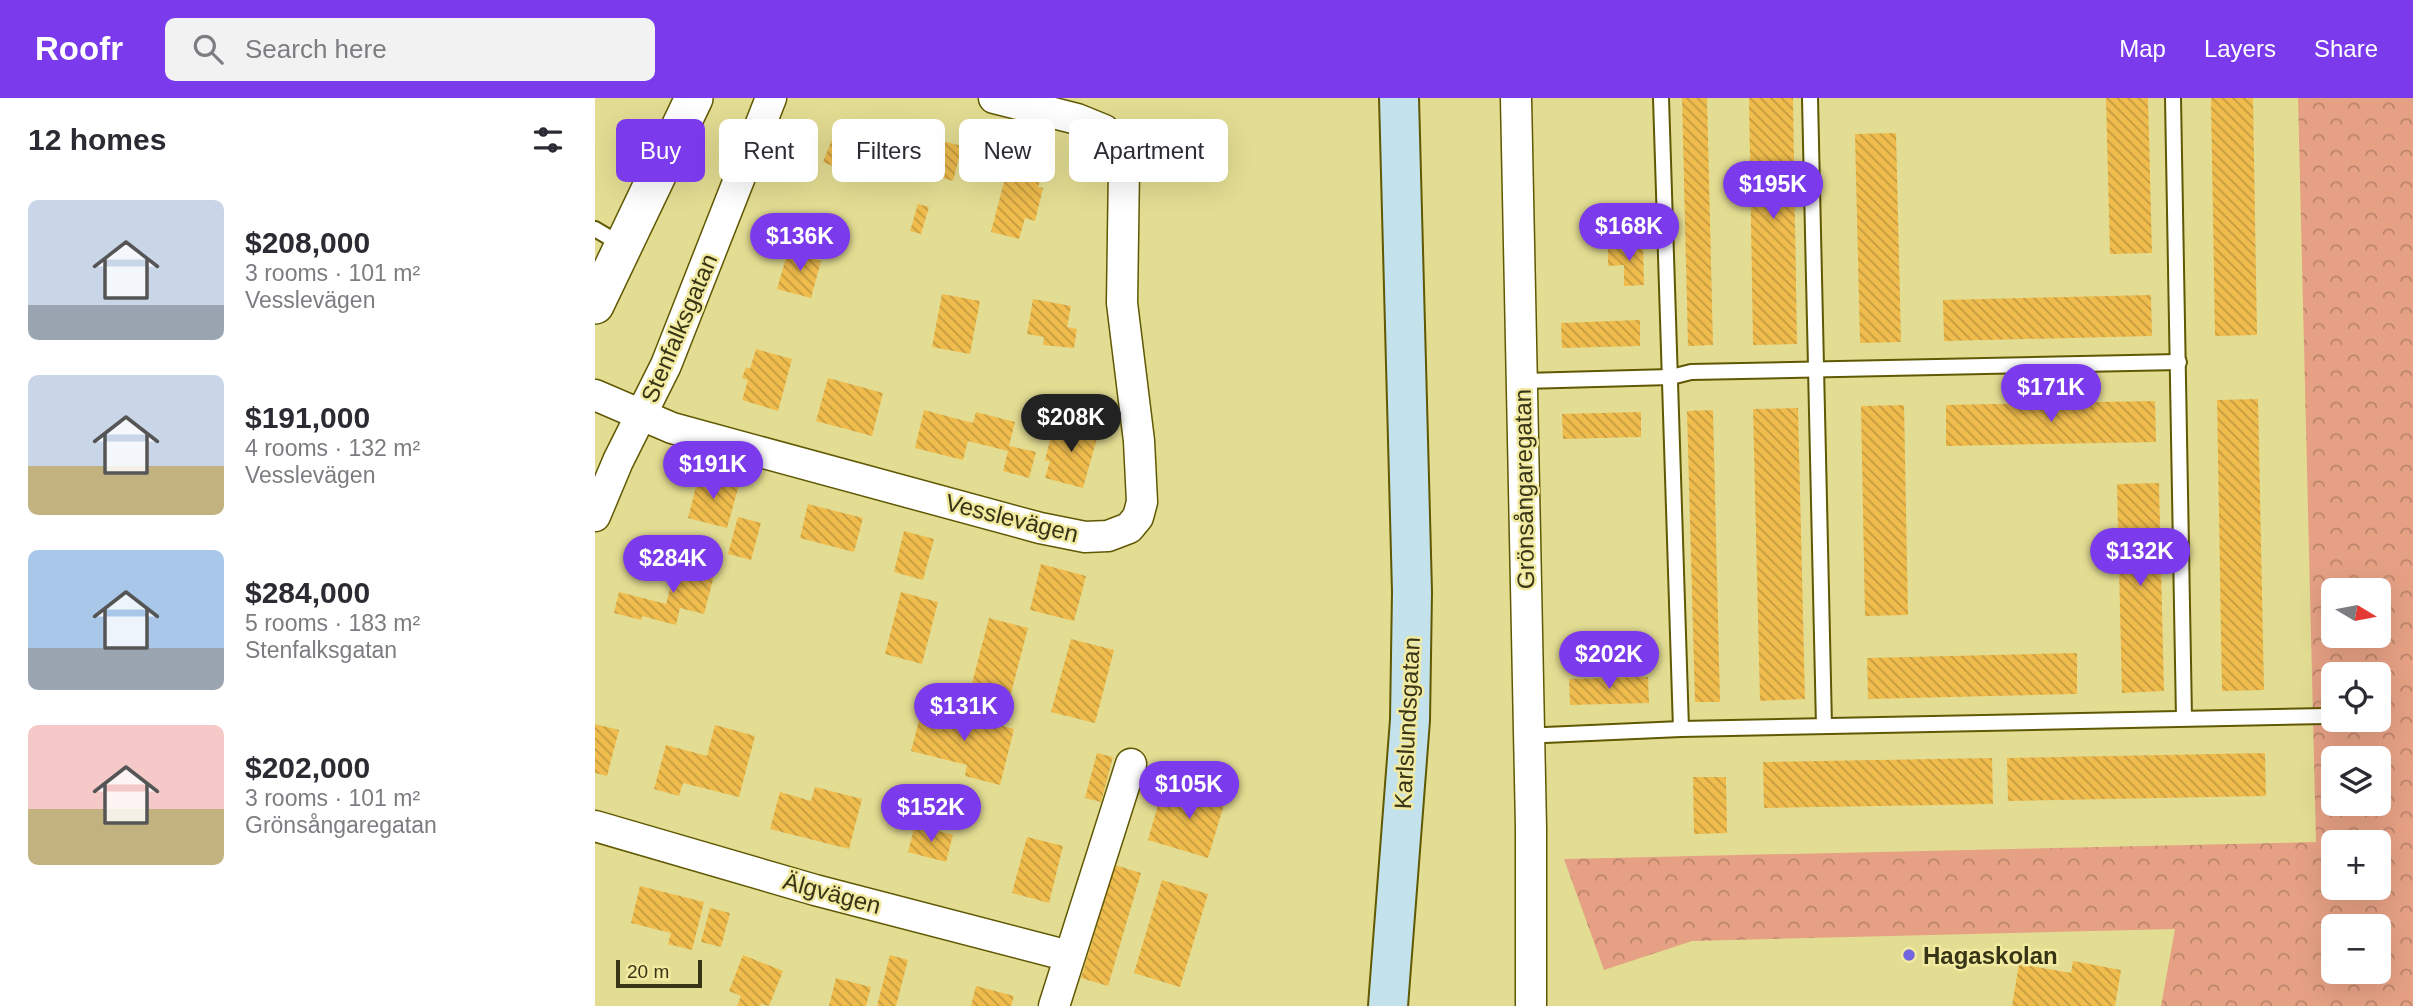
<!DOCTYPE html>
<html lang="en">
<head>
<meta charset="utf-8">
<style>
	body { margin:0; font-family:Helvetica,sans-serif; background:#f2f2f3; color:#2b2b33; height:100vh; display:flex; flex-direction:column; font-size:26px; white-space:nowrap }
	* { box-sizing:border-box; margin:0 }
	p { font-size:23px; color:#7c7c81 }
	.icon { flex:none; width:38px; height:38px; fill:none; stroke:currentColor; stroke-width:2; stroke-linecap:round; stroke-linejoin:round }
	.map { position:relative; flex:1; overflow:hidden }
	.side { display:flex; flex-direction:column; background:#fff; width:595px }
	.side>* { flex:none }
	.top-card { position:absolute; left:21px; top:21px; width:665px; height:63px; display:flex; gap:14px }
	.needle { width:46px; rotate:100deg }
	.tools { position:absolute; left:1726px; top:480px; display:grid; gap:14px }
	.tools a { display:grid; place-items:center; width:70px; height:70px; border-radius:10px; background:#fff; box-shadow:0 7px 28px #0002; font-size:35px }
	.scale { position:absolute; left:21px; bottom:18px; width:86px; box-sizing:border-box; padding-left:7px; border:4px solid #383517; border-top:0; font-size:19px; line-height:24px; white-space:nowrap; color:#383517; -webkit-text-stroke:5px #f1eaa0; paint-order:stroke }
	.price { position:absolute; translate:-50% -60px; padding:0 16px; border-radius:24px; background:#7c3aed; color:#fff; font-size:23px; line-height:46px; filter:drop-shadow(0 2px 4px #0008) }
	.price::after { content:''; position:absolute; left:50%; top:42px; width:21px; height:16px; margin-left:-10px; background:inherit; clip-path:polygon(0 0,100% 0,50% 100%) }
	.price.current { background:#222; color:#fff }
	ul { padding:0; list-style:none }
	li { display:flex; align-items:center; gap:21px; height:175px; padding:0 28px }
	li span { display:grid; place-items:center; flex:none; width:196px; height:140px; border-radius:10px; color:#555 }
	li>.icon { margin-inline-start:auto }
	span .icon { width:84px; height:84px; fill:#fffc; stroke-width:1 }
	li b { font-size:30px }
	h2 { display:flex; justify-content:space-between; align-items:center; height:84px; padding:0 28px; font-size:30px }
	.tag { padding:0 24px; border-radius:10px; background:#fff; box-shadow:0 7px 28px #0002; font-size:24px; line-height:63px }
	.tag.current { background:#7c3aed; color:#fff }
	header { display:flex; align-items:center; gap:42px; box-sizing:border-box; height:98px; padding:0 35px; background:#7c3aed; color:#fff }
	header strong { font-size:33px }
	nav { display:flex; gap:38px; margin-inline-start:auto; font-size:24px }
	.search { width:490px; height:63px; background:#f2f2f3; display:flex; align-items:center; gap:18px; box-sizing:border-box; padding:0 24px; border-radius:10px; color:#7c7c81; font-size:26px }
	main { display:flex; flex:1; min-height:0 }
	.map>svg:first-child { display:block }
	.forest { fill:url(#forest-crowns); fill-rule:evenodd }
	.building { fill:url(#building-back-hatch) }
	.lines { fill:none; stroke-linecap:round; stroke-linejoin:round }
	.service-casing { stroke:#605803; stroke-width:18 }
	.minor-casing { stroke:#605803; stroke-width:33 }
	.tertiary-casing { stroke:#605803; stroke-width:40 }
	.secondary-casing { stroke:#605803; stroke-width:42 }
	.service { stroke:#fff; stroke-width:14 }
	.minor { stroke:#fff; stroke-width:30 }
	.tertiary { stroke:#fff; stroke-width:37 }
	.secondary { stroke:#c3e2ec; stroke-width:38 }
	.poi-dot { fill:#7265e0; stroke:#f1eaa0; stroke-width:2.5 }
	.labels { text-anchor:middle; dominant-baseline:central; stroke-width:5; stroke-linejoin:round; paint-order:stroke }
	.street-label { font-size:24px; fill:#383517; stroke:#f1eaa0 }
	.poi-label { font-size:24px; font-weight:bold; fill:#383517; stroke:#f1eaa0; text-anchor:start }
</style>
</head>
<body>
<header>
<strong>Roofr</strong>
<div class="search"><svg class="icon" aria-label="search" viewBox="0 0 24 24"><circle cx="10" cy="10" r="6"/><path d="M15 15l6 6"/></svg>Search here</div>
<nav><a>Map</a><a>Layers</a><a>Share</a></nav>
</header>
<main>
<section class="side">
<h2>12 homes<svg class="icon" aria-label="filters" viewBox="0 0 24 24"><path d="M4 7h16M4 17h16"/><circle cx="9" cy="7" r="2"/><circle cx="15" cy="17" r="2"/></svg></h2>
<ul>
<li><span style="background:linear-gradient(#c9d6e8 75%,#9aa5b1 0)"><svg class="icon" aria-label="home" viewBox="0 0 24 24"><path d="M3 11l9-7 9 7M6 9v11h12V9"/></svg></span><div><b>$208,000</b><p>3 rooms · 101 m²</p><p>Vesslevägen</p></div></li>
<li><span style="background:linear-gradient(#c9d6e8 65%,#c2b280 0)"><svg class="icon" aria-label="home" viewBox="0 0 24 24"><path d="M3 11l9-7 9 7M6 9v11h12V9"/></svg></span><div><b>$191,000</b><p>4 rooms · 132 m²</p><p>Vesslevägen</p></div></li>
<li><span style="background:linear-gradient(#a9c7e8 70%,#9aa5b1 0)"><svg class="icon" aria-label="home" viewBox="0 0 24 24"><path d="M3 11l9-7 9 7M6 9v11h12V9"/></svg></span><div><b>$284,000</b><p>5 rooms · 183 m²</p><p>Stenfalksgatan</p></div></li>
<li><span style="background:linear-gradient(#f6c9c9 60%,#c2b280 0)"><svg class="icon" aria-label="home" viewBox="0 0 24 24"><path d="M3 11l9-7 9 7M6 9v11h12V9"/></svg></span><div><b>$202,000</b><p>3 rooms · 101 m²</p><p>Grönsångaregatan</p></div></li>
</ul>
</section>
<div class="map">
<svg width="1818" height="908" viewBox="0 0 1818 908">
	<defs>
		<pattern id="forest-crowns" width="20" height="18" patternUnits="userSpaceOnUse" patternTransform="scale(1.75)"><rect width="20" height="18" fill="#e6a184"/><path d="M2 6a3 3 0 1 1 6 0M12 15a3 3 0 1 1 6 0" fill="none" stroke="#bb846b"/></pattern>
		<pattern id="building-back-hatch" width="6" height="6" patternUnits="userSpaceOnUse" patternTransform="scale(1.75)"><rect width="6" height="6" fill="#efbc4d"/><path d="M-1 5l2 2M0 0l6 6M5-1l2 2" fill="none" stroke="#c39a3f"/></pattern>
	</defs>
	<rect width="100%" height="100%" fill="#e3dd93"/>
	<path class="forest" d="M1703 0H1818V908H1566L1580 831 1097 843 1009 872 969 761 1721 744ZM1738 492H1783V537H1738ZM1738 576H1783V621H1738ZM1738 660H1783V705H1738ZM1738 744H1783V789H1738ZM1738 828H1783V873H1738Z"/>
	<g class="building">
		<polygon points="1087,0 1112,0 1118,247 1093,248"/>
		<polygon points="1154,0 1198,0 1202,246 1158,247"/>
		<polygon points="1511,0 1553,0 1557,155 1515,156"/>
		<polygon points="1616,0 1658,0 1662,237 1620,238"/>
		<polygon points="242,29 275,42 260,77 228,64"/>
		<polygon points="1301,35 1306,244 1265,245 1260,36"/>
		<polygon points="335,40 367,48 358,83 326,74"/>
		<polygon points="428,76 446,80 443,89 448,90 440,123 430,120 424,141 396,134 410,80 426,84"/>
		<polygon points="323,106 334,109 326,136 315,133"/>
		<polygon points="1048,147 1049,187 1029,188 1029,167 1013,168 1013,148"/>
		<polygon points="204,148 218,152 216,160 226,163 216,200 182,191 193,153 202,156"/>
		<polygon points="347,196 385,203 375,256 337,249"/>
		<polygon points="1556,197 1557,238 1349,243 1348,202"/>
		<polygon points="438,201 476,208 472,229 482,231 479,250 448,247 449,239 432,236"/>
		<polygon points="1045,222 1045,248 967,250 966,225"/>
		<polygon points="161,251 197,261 183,313 147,302 153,282 147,280 151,269 155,271"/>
		<polygon points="233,280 288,295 277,338 221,323"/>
		<polygon points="1663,301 1669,592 1627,593 1622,302"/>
		<polygon points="1560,303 1561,344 1351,348 1351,307"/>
		<polygon points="1309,307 1313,517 1270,518 1266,308"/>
		<polygon points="1203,310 1210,601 1165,603 1158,311"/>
		<polygon points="329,312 378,325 381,314 420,324 414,348 441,354 434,380 408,373 413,353 373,343 368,362 320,350"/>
		<polygon points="1118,312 1125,604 1100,604 1092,313"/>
		<polygon points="1046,314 1046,339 968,341 967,316"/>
		<polygon points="465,323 504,333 488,390 450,380 455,363 450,362 456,338 461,340"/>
		<polygon points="104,377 144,387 132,430 93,420"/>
		<polygon points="1564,385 1569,593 1527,595 1522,386"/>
		<polygon points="213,406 268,420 259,454 205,440"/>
		<polygon points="143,419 166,425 156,462 133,456"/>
		<polygon points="309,433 339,441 328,482 299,474"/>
		<polygon points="83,460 121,470 109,516 85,510 81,527 47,518 46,522 19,515 24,494 71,506"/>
		<polygon points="446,466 491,478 479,523 435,512"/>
		<polygon points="306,494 343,504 327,566 290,556"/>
		<polygon points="394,520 433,530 414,603 375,593"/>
		<polygon points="476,541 519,552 500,625 456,614"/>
		<polygon points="1482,555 1482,596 1273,601 1272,560"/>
		<polygon points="1053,579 1054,605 975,607 974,581"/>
		<polygon points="328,607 419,631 405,687 370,678 372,667 316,653"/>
		<polygon points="0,626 24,632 12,678 0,675"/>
		<polygon points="120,627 160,638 144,699 88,685 84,698 59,691 71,647 112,658"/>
		<polygon points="502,655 518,659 506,704 490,700"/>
		<polygon points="1670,655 1671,698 1413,703 1412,660"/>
		<polygon points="1397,660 1398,706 1169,710 1168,664"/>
		<polygon points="1098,679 1131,679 1132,735 1099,736"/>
		<polygon points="548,681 562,685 557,700 544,696"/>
		<polygon points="591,684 632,697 613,760 553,742 564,703 584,709"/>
		<polygon points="220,689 267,701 254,751 175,731 185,694 216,703"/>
		<polygon points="320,727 358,737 351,764 313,754"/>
		<polygon points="432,739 468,748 454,805 417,795"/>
		<polygon points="520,767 546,775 513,888 486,880"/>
		<polygon points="567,782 613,796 585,889 539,875"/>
		<polygon points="45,788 109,804 97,852 73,846 76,835 36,825"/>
		<polygon points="115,810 135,815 126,849 106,844"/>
		<polygon points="148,857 188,873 174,908 166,906 165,908 142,908 146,898 134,893"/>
		<polygon points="295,857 313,862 301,908 282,908"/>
		<polygon points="1478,863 1526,872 1520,908 1417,908 1424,866 1476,875"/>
		<polygon points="241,880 276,889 271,908 234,908"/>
		<polygon points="381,888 419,898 416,908 376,908"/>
	</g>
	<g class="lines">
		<defs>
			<g id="service">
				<polyline points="1066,0 1086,631"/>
				<polyline points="1215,0 1229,628"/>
				<polyline points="1578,0 1589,620"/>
				<polyline points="0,131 27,147"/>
				<polyline points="926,283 1076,279 1096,274 1584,264"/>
				<polyline points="950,637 1086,631 1731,618"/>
			</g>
			<g id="minor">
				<polyline points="921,0 936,730 936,908"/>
				<polyline points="0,297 77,330 445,430 490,439 513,438 534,430 543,419 547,404 544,343 527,205 529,70 524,48 509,32 482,21 399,0"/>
				<polyline points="0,418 23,363 71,267 176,0"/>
				<polyline points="0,728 220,792 474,858"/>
				<polyline points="459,908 536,666"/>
			</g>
			<polyline id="tertiary" points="0,207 99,0"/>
			<polyline id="secondary" points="793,908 815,622 817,494 804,0"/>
		</defs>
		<use href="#service" class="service-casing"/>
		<use href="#minor" class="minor-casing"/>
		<use href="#tertiary" class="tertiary-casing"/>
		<use href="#secondary" class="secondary-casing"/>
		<use href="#service" class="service"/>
		<use href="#minor" class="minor"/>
		<use href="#tertiary" class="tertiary"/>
		<use href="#secondary" class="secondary"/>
	</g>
	<circle class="poi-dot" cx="1314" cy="857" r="7"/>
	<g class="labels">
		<g class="street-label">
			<text transform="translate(84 230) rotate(-67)">Stenfalksgatan</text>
			<text transform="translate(929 391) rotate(-91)">Grönsångaregatan</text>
			<text transform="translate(417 420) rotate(14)">Vesslevägen</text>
			<text transform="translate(812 625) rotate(-87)">Karlslundsgatan</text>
			<text transform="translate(237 795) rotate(15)">Älgvägen</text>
		</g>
		<g class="poi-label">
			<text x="1328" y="857">Hagaskolan</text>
		</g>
	</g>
</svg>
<div class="tools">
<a><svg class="needle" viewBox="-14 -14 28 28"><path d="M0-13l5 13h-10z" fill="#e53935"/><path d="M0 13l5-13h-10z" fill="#7c7c81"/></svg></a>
<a><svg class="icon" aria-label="locate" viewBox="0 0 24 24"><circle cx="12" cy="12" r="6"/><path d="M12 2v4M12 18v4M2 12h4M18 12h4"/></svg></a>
<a><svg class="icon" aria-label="layers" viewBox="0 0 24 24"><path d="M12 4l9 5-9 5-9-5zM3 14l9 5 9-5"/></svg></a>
<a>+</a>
<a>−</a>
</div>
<div class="scale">20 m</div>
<b class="price" style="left:1178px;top:123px">$195K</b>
<b class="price" style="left:1034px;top:165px">$168K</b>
<b class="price" style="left:205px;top:175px">$136K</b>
<b class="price" style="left:1456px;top:326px">$171K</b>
<b class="price current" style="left:476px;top:356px">$208K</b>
<b class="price" style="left:118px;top:403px">$191K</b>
<b class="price" style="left:1545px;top:490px">$132K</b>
<b class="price" style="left:78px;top:497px">$284K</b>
<b class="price" style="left:1014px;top:593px">$202K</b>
<b class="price" style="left:369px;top:645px">$131K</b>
<b class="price" style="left:594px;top:723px">$105K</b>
<b class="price" style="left:336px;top:746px">$152K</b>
<div class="top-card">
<a class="tag current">Buy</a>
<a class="tag">Rent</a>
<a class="tag">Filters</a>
<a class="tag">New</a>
<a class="tag">Apartment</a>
</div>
</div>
</main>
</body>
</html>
